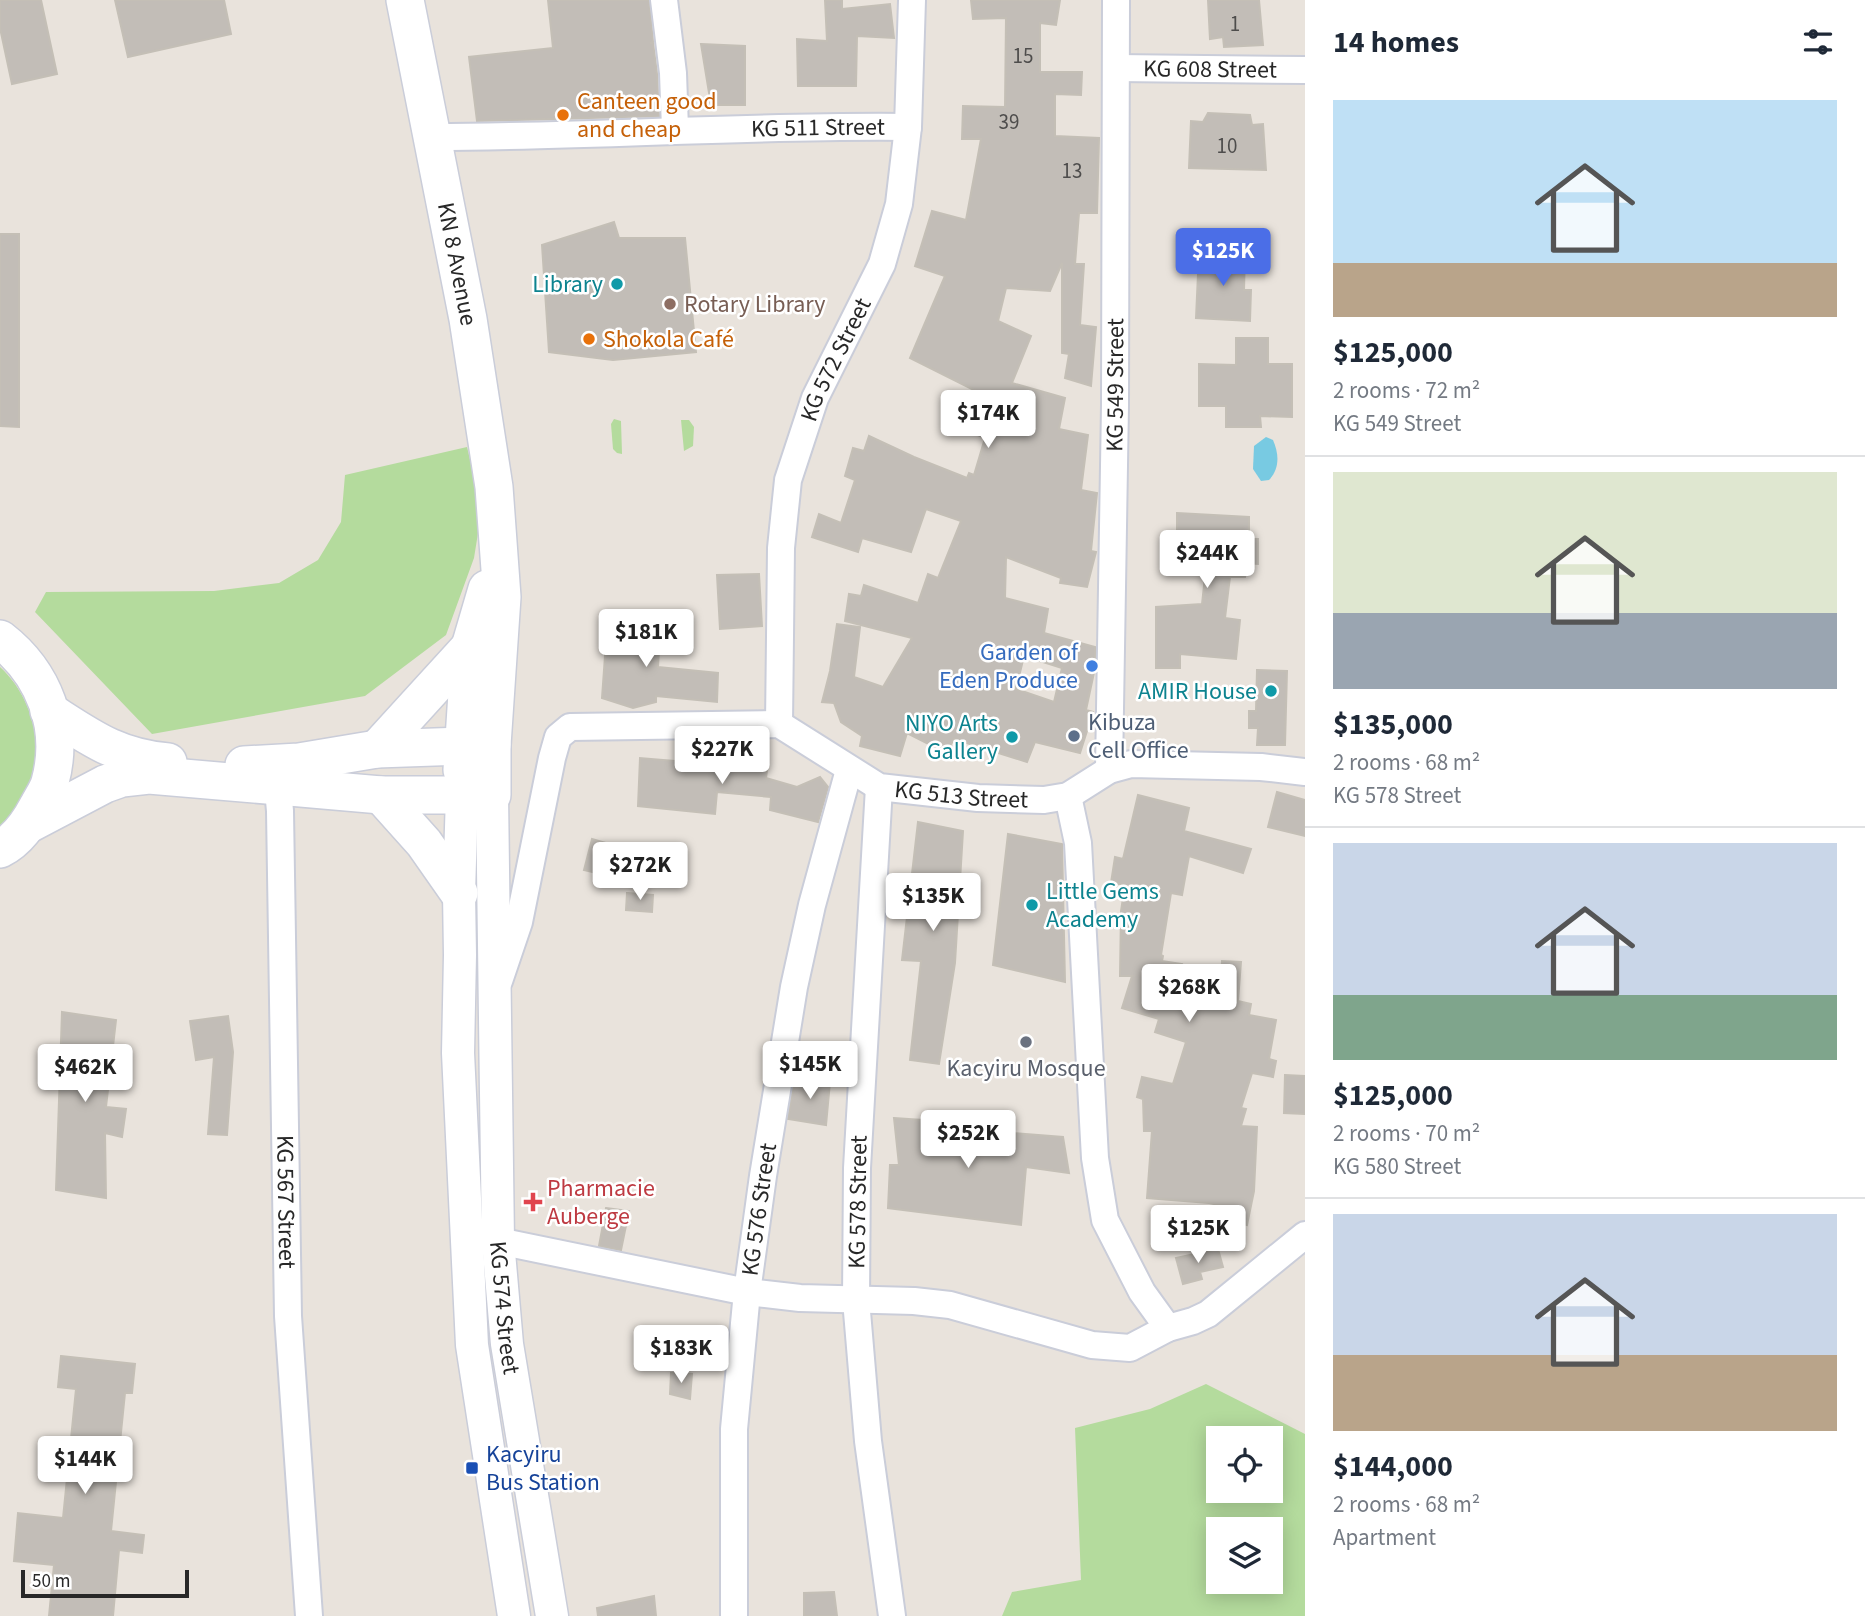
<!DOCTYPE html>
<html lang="en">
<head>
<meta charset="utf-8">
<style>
	body { margin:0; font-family:"Source Sans 3",sans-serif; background:#f6f6f7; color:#1f2937; height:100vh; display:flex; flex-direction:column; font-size:26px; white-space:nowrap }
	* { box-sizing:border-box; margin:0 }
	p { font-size:23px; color:#747a83 }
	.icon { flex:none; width:38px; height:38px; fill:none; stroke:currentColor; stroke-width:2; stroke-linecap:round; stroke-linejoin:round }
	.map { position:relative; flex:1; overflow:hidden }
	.side { display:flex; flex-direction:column; background:#fff; width:560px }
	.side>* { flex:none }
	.buttons { position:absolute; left:1206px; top:1426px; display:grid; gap:14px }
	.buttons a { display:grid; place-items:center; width:77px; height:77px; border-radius:0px; background:#fff; box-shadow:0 4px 18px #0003; font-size:35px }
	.scale { position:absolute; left:21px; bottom:18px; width:168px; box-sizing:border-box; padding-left:7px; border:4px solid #282828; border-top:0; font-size:19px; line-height:24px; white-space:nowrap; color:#282828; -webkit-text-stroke:5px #fff; paint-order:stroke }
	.price { position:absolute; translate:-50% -60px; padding:0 16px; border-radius:7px; background:#fff; color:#222; font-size:23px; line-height:46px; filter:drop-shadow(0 2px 4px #0008) }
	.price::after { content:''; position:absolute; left:50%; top:42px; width:21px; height:16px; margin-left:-10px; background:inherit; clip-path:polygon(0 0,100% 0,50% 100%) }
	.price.current { background:#4b6ee7; color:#fff }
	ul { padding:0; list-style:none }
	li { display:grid; align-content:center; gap:14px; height:371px; padding:0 28px }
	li+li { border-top:2px solid #e0e1e3 }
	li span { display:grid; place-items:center; height:217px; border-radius:0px; color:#555 }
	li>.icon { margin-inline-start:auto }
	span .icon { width:126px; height:126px; fill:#fffc; stroke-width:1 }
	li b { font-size:30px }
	h2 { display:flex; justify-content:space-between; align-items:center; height:84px; padding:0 28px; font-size:30px }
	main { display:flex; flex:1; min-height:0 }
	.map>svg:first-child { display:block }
	.green { fill:#b4db9d; fill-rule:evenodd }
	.water { fill:#78cae2 }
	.building { fill:#c2bdb7; stroke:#c4bfb6; stroke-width:2; fill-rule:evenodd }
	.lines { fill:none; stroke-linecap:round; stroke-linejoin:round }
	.minor-casing { stroke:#cacdd9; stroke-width:30 }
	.tertiary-casing { stroke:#cacdd9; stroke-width:35 }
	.secondary-casing { stroke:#cacdd9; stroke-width:40 }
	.minor { stroke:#fff; stroke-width:26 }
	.tertiary { stroke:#fff; stroke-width:32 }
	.secondary { stroke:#fff; stroke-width:37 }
	.food-dot { fill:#e8710a; stroke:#fff; stroke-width:2.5 }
	.culture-dot { fill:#0f9aa8; stroke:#fff; stroke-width:2.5 }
	.education-dot { fill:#8d6e63; stroke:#fff; stroke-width:2.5 }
	.shop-dot { fill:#3f7fe0; stroke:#fff; stroke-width:2.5 }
	.service-dot { fill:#5c6f8a; stroke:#fff; stroke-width:2.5 }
	.worship-dot { fill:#6b7280; stroke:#fff; stroke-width:2.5 }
	.health-dot { fill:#e0444e; stroke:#fff; stroke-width:2.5 }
	.transit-dot { fill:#1a4fb4; stroke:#fff; stroke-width:2.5 }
	.labels { text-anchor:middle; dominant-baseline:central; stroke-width:5; stroke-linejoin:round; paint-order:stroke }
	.number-label { font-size:21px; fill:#4e4d4c }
	.street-label { font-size:24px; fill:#282828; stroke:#fff }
	.food-label { font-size:24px; fill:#c56008; stroke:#fff; text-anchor:start }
	.culture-label { font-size:24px; fill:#0d838f; stroke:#fff; text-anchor:end }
	.education-label { font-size:24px; fill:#785e54; stroke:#fff; text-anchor:start }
	.shop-label { font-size:24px; fill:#366cbe; stroke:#fff; text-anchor:end }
	.service-label { font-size:24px; fill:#4e5e75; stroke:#fff; text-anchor:start }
	.worship-label { font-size:24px; fill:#5b616d; stroke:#fff }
	.health-label { font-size:24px; fill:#be3a42; stroke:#fff; text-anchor:start }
	.transit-label { font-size:24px; fill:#164399; stroke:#fff; text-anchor:start }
</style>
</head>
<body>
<main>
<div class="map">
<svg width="1305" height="1616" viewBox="0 0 1305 1616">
	<rect width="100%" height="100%" fill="#e9e3dc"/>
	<g class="green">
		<polygon points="614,419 621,421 622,454 617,453 613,449 611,424"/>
		<polygon points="681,420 689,420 694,427 693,446 684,451"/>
		<polygon points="467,447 482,508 474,558 446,635 365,696 152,734 35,612 46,592 214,591 279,583 318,560 341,522 345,475"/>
		<path d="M0 667C36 700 47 756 24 799 19 810 8 820 0 830Z"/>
		<path d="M1206 1384 1305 1434V1616H1002L1012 1592 1081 1580 1075 1428 1150 1409ZM1218 1438H1270V1491H1218ZM1218 1530H1270V1582H1218Z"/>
	</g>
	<path class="water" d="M1266 437 1273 440C1279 454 1280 468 1269 480L1261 481 1253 469 1254 446Z"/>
	<g class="building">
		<polygon points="0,0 41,0 57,74 12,84 0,28"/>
		<polygon points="115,0 224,0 231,34 128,57"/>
		<polygon points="548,0 649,0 653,42 650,43 653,43 657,74 659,116 477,121 469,57 553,48"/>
		<polygon points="825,0 842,0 842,9 890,4 894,38 857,36 856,86 798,86 797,39 827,41"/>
		<path d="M971 0H1060L1056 25 1040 23V72H1082L1081 95 1055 94V136L1099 138 1097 213H1079L1075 264H1084L1080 325 1096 327 1091 386 1065 378 1069 354 1062 353V263L1050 291 1006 288 998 321 1031 336 1012 383 1065 398 1059 429 1088 435 1081 490 1097 493 1091 551 1096 552 1087 587 1060 583 1061 578 1006 557 1005 598 1048 609 1044 633 1095 647V668L1086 710 1093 712 1080 753 1035 742 1027 762 954 739 946 753 907 733 900 756 860 746 862 736 841 722 834 703 822 702 830 671 837 624 860 627 854 677 883 687 912 638 845 621 849 594 861 596 864 585 918 603 928 574 938 578 961 521 926 509 911 552 862 538 858 552 812 537 819 514 841 523 855 480 845 476 853 448 864 451 869 436 914 457 967 478 969 473 974 475 985 438 975 434 986 396 910 358 945 276 915 266 932 211 966 220 981 139H962L963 106 1005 107 1006 18 973 19ZM1024 656 1062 668 1054 702 1016 689Z"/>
		<polygon points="1208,0 1259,0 1263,45 1224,47 1223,37 1210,39"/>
		<polygon points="701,44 745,46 745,105 711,105"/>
		<polygon points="1208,113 1250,115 1252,125 1263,124 1266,170 1189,168 1191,121 1203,122"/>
		<polygon points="614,222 619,238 685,238 696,352 613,360 549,352 542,245"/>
		<polygon points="0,234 19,234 19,427 0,426"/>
		<polygon points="1199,252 1245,254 1244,290 1251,290 1250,321 1196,318"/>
		<polygon points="1236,338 1268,338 1268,364 1292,364 1292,417 1260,416 1261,427 1226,427 1226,406 1199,406 1199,364 1236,365"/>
		<polygon points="1177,513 1249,517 1249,539 1258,539 1258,564 1245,563 1245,577 1230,577 1225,618 1240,620 1236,659 1180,654 1180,668 1156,668 1156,607 1202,604 1206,567 1190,566 1190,542 1177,541"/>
		<polygon points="759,574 762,626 720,629 717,575"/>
		<polygon points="605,612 644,619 638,635 660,634 658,667 718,673 717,702 656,696 656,702 633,708 602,698 607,628"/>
		<polygon points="1257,670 1287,671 1285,745 1257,745 1258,728 1249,728 1249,711 1256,711"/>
		<polygon points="687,749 707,750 707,758 768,763 766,778 797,787 820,777 828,787 818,822 770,810 771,797 717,792 715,814 638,806 640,758 687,762"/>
		<polygon points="1277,792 1305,800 1305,836 1268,827"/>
		<polygon points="1138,795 1189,808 1184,831 1251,849 1243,873 1189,856 1182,895 1171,893 1161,955 1163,956 1162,961 1182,964 1178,987 1220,999 1222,961 1241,962 1238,1001 1251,1004 1249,1015 1276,1020 1269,1059 1276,1061 1273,1077 1252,1073 1241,1108 1246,1109 1241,1126 1257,1127 1254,1191 1247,1225 1230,1222 1233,1208 1209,1203 1147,1198 1152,1131 1144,1131 1143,1099 1137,1097 1142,1077 1173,1084 1186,1042 1155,1032 1159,1019 1122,1008 1132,976 1120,976 1121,911 1125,885 1111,883 1115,857 1123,859"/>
		<polygon points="918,822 963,831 955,963 939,1064 910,1060 921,961 902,960"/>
		<polygon points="1008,834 1062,844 1065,982 993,965"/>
		<polygon points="592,839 609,844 601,874 584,870"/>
		<polygon points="627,893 653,895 652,912 626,910"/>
		<polygon points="62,1012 116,1020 106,1107 126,1109 122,1137 105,1133 106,1198 56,1190"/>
		<polygon points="228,1016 233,1052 227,1135 208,1134 214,1057 196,1060 190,1021"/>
		<polygon points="1285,1075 1305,1076 1305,1114 1284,1113"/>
		<polygon points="795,1077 830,1082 826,1125 788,1119"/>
		<polygon points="894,1118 937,1121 937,1127 1063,1137 1069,1173 1026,1167 1021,1225 888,1208 890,1165 899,1165"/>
		<polygon points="606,1208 629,1211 621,1250 599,1246"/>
		<polygon points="1218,1249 1223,1267 1200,1272 1202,1279 1183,1284 1176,1258"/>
		<polygon points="61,1356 135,1364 132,1393 125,1393 111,1531 144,1535 142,1553 119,1550 113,1616 49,1616 54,1565 14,1561 18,1513 63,1518 76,1389 58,1387"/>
		<polygon points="671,1373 692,1374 690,1399 670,1394"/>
		<polygon points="834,1592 837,1616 804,1616 804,1593"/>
		<polygon points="654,1596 656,1616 598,1616 597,1608"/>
	</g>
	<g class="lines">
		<defs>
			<g id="minor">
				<polyline points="664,0 673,73 675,129"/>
				<path id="s1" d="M1116 68 1305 70"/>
				<path id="s2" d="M433 137C592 137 750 125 908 127"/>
				<path id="s3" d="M779 724 781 548 788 480 815 398 882 264 899 204 908 127 912 0"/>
				<path id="s4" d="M276 768 280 811 288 1316 309 1616"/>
				<path id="s5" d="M1109 770 1115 405 1116 0"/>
				<polyline points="879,787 857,1168 856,1300 868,1441 892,1616"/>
				<polyline points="1068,796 1078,843 1095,1158 1105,1220 1142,1292 1168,1328 1193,1321 1208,1314 1305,1235"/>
				<path id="s6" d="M499 981 519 922 552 758 558 737 570 727 779 724 879 787 978 798 1044 800 1068 796 1109 770 1131 764 1261 767 1305 772"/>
				<polyline points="498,1241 747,1292 800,1298 914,1301 950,1305 1092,1345 1130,1348 1168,1328"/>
				<path id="s7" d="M734 1616V1429L747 1292 763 1176 794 987 812 905 849 770"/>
			</g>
			<g id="tertiary">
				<polyline points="462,795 459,893 460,955 458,1053 472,1345 514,1616"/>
				<path id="s8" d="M492 795 498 1241 507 1344 552 1616"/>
			</g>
			<g id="secondary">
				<path d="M0 639C44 673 65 727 50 782 48 790 42 798 38 806 29 823 18 840 0 849"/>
				<path d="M49 711C91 738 116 757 168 762"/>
				<polyline points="377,749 470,647"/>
				<polyline points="244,765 299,762 377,749 492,745"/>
				<polyline points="462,770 470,647 487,589"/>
				<polyline points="381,795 424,843 459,893"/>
				<polyline points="29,824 105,784 122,778 149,775 381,795 492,795 492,745 502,597 494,487 468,319 405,0"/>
			</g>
		</defs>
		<use href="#minor" class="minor-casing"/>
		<use href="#tertiary" class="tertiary-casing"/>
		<use href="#secondary" class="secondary-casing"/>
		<use href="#minor" class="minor"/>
		<use href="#tertiary" class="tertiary"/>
		<use href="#secondary" class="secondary"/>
	</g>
	<g class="food-dot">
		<circle cx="563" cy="115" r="7"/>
		<circle cx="589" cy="339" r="7"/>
	</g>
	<g class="culture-dot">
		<circle cx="617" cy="284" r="7"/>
		<circle cx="1271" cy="691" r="7"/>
		<circle cx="1012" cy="737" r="7"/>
		<circle cx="1032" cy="905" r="7"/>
	</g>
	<circle class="education-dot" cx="670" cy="304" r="7"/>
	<circle class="shop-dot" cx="1092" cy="666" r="7"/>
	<circle class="service-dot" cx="1074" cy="736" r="7"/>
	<circle class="worship-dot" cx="1026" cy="1042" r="7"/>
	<path class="health-dot" d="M529.5 1191.5h7v7h7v7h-7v7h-7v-7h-7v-7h7z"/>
	<rect class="transit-dot" x="465" y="1461" width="14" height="14" rx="3.5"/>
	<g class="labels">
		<g class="number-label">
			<text x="1235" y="24">1</text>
			<text x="1023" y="56">15</text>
			<text x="1009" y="122">39</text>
			<text x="1227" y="146">10</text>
			<text x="1072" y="171">13</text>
		</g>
		<g class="street-label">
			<text stroke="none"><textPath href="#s1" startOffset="94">KG 608 Street</textPath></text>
			<text stroke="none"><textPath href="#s2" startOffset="385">KG 511 Street</textPath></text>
			<text transform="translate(457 264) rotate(79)">KN 8 Avenue</text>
			<text stroke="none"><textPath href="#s3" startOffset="374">KG 572 Street</textPath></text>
			<text stroke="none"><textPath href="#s5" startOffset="385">KG 549 Street</textPath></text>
			<text stroke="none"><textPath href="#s6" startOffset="677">KG 513 Street</textPath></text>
			<text stroke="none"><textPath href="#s4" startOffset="434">KG 567 Street</textPath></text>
			<text transform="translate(858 1202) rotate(-89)">KG 578 Street</text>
			<text stroke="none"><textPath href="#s7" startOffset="408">KG 576 Street</textPath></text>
			<text stroke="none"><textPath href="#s8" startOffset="513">KG 574 Street</textPath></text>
		</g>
		<g class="food-label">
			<text x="577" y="101">Canteen good<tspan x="577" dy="28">and cheap</tspan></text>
			<text x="603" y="339">Shokola Café</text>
		</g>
		<g class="culture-label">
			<text x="603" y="284">Library</text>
			<text x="1257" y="691">AMIR House</text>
			<text x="998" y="723">NIYO Arts<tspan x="998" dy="28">Gallery</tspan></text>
			<text x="1046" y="891" text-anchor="start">Little Gems<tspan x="1046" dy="28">Academy</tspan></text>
		</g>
		<g class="education-label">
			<text x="684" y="304">Rotary Library</text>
		</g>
		<g class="shop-label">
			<text x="1078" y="652">Garden of<tspan x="1078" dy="28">Eden Produce</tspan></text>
		</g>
		<g class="service-label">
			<text x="1088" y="722">Kibuza<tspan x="1088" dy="28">Cell Office</tspan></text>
		</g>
		<g class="worship-label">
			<text x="1026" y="1068">Kacyiru Mosque</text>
		</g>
		<g class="health-label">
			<text x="547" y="1188">Pharmacie<tspan x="547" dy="28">Auberge</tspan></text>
		</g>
		<g class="transit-label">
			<text x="486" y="1454">Kacyiru<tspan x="486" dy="28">Bus Station</tspan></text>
		</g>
	</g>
</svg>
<div class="buttons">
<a><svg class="icon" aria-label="locate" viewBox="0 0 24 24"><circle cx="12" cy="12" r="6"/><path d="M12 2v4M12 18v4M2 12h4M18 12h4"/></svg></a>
<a><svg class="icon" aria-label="layers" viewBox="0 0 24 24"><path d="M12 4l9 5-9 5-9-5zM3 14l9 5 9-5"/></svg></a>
</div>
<div class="scale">50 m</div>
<b class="price current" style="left:1223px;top:288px">$125K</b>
<b class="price" style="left:988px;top:450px">$174K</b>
<b class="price" style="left:1207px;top:590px">$244K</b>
<b class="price" style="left:646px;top:669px">$181K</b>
<b class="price" style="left:722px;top:786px">$227K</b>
<b class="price" style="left:640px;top:902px">$272K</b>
<b class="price" style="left:933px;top:933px">$135K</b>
<b class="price" style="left:1189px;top:1024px">$268K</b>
<b class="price" style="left:810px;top:1101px">$145K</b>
<b class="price" style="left:85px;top:1104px">$462K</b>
<b class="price" style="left:968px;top:1170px">$252K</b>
<b class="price" style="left:1198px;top:1265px">$125K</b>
<b class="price" style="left:681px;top:1385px">$183K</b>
<b class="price" style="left:85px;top:1496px">$144K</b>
</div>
<section class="side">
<h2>14 homes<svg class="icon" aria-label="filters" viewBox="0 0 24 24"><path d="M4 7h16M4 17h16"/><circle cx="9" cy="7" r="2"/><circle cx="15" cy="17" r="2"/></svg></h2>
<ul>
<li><span style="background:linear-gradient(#bfe0f5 75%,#b9a48a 0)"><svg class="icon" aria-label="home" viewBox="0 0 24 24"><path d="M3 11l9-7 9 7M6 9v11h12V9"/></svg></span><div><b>$125,000</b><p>2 rooms · 72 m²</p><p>KG 549 Street</p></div></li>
<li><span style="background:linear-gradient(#dfe7d0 65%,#9aa5b1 0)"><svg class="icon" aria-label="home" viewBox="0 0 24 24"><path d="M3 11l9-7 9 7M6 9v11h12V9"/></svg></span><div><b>$135,000</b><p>2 rooms · 68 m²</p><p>KG 578 Street</p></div></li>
<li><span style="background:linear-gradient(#c9d6e8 70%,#7fa58c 0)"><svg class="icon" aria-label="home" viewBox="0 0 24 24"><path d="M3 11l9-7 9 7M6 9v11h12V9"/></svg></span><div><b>$125,000</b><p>2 rooms · 70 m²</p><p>KG 580 Street</p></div></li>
<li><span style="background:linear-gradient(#c9d6e8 65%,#b9a48a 0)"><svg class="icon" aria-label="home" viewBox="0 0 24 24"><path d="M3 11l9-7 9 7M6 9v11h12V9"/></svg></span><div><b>$144,000</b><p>2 rooms · 68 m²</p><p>Apartment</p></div></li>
</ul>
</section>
</main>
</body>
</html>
